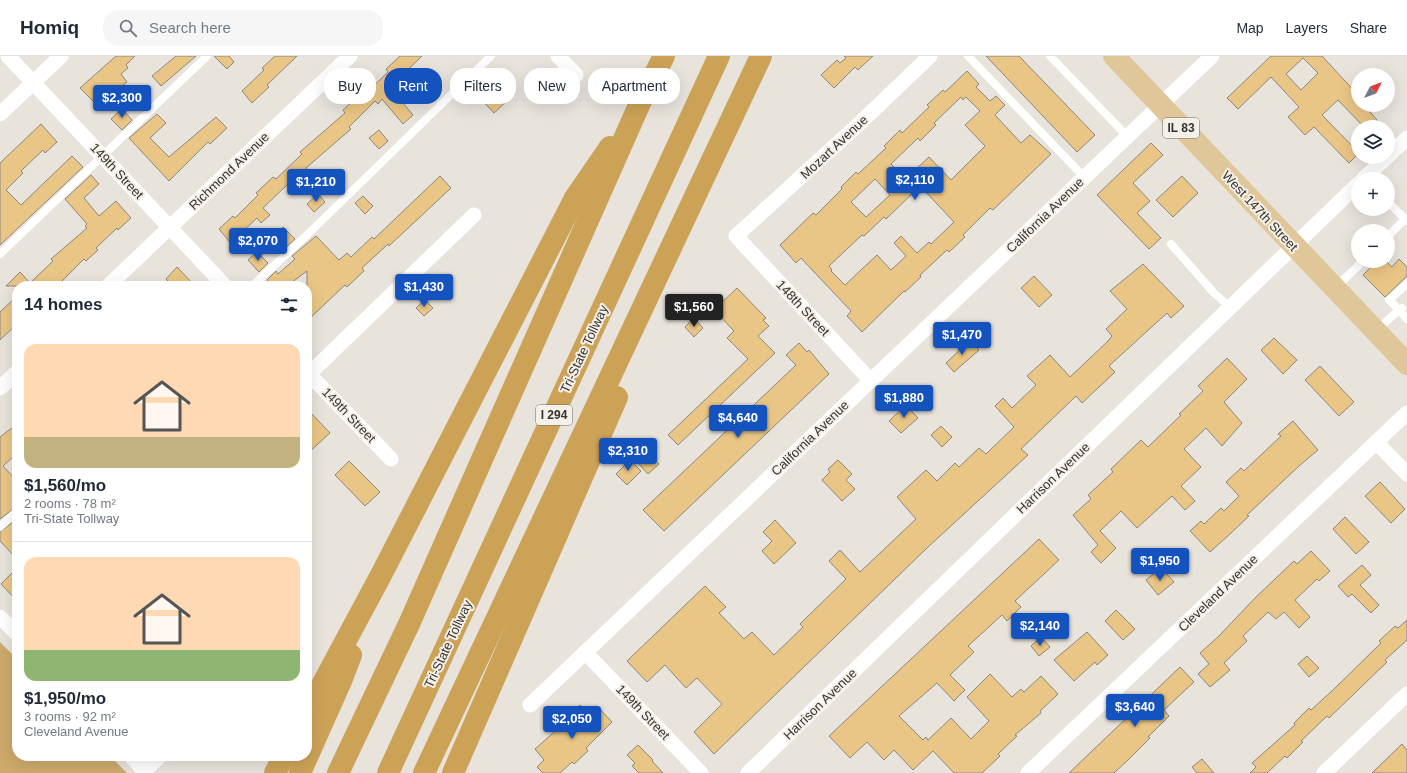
<!DOCTYPE html>
<html lang="en">
<head>
<meta charset="utf-8">
<style>
	body { margin:0; font-family:Arial,sans-serif; background:#f6f6f7; color:#1f2937; height:100vh; display:flex; flex-direction:column; font-size:15px; white-space:nowrap }
	* { box-sizing:border-box; margin:0 }
	p { font-size:13px; color:#747a83 }
	.icon { flex:none; width:22px; height:22px; fill:none; stroke:currentColor; stroke-width:2; stroke-linecap:round; stroke-linejoin:round }
	.map { position:relative; flex:1; overflow:hidden }
	.sheet { position:absolute; left:12px; top:225px; width:300px; height:480px; display:flex; flex-direction:column; background:#fff; border-radius:16px; box-shadow:0 4px 16px #0002 }
	.sheet>* { flex:none }
	.guide { position:absolute; left:324px; top:12px; width:380px; height:36px; display:flex; gap:8px }
	.needle { width:26px; rotate:48deg }
	.fabs { position:absolute; left:1351px; top:12px; display:grid; gap:8px }
	.fabs a { display:grid; place-items:center; width:44px; height:44px; border-radius:50%; background:#fff; box-shadow:0 4px 16px #0002; font-size:20px }
	.price { position:absolute; translate:-50% -34px; padding:0 9px; border-radius:4px; background:#1452bd; color:#fff; font-size:13px; line-height:26px; filter:drop-shadow(0 1px 2px #0008) }
	.price::after { content:''; position:absolute; left:50%; top:24px; width:12px; height:9px; margin-left:-6px; background:inherit; clip-path:polygon(0 0,100% 0,50% 100%) }
	.price.on { background:#222; color:#fff }
	ul { padding:0; list-style:none }
	li { display:grid; align-content:center; gap:8px; height:212px; padding:0 12px }
	li+li { border-top:1px solid #e0e1e3 }
	li span { display:grid; place-items:center; height:124px; border-radius:12px; color:#555 }
	li>.icon { margin-inline-start:auto }
	span .icon { width:72px; height:72px; fill:#fffc; stroke-width:1 }
	li b { font-size:17px }
	h2 { display:flex; justify-content:space-between; align-items:center; height:48px; padding:0 12px; font-size:17px }
	.pill { padding:0 14px; border-radius:16px; background:#fff; box-shadow:0 4px 16px #0002; font-size:14px; line-height:36px }
	.pill.on { background:#1452bd; color:#fff }
	header { display:flex; align-items:center; gap:24px; box-sizing:border-box; height:56px; padding:0 20px; background:#fff; border-bottom:1px solid #e0e1e3 }
	header strong { font-size:19px }
	nav { display:flex; gap:22px; margin-inline-start:auto; font-size:14px }
	.search { width:280px; height:36px; background:#f6f6f7; display:flex; align-items:center; gap:10px; box-sizing:border-box; padding:0 14px; border-radius:16px; color:#747a83; font-size:15px }
	.map>svg:first-child { display:block }
	.forest { fill:#cdaa6b }
	.building { fill:#eac686; stroke:#8c8780; fill-rule:evenodd }
	.lines { fill:none; stroke-linecap:round; stroke-linejoin:round }
	.lane { stroke:#fff; stroke-width:8 }
	.street { stroke:#fff; stroke-width:15 }
	.primary { stroke:#e0c79a; stroke-width:22 }
	.highway { stroke:#cca257; stroke-width:22 }
	.labels { text-anchor:middle; dominant-baseline:central; stroke-width:4; stroke-linejoin:round; paint-order:stroke }
	.shield { fill:#f5f0e8; stroke:#6f6c67; stroke-width:1 }
	.shield-label { font-size:12px; font-weight:bold; fill:#353330 }
	.street-label { font-size:13px; fill:#353330; stroke:#f5f0e8 }
</style>
</head>
<body>
<header>
<strong>Homiq</strong>
<div class="search"><svg class="icon" aria-label="search" viewBox="0 0 24 24"><circle cx="10" cy="10" r="6"/><path d="M15 15l6 6"/></svg>Search here</div>
<nav><a>Map</a><a>Layers</a><a>Share</a></nav>
</header>
<div class="map">
<svg width="1407" height="717" viewBox="0 0 1407 717">
	<rect width="100%" height="100%" fill="#e8e3db"/>
	<polygon class="forest" points="0,586 17,603 17,700 110,700 127,717 0,717"/>
	<g class="building">
		<polygon points="116,0 135,0 126,9 128,12 121,18 127,26 117,34 114,31 96,48 80,32"/>
		<polygon points="176,0 196,0 161,30 152,20"/>
		<polygon points="214,0 229,0 234,6 227,13"/>
		<polygon points="275,0 297,0 267,29 269,31 252,47 242,35 264,14 262,12"/>
		<polygon points="400,0 422,0 392,29 394,32 392,34 413,59 403,68 382,43 378,48 375,45 349,71 351,73 306,112 307,114 300,121 307,128 297,136 289,127 263,152 270,159 261,167 257,162 241,177 244,181 233,190 219,173 233,160 235,162 258,139 256,137 273,121 276,123 302,98 300,96 345,57 343,54 360,38 362,41 388,16 386,13"/>
		<polygon points="844,0 873,0 858,14 855,11 834,32 821,19 837,4 840,7 846,2"/>
		<polygon points="986,0 1019,0 1095,79 1077,96"/>
		<path d="M1271 0H1322L1358 39V49H1364L1383 71H1364L1338 44 1322 59 1358 96V98L1349 107 1314 71 1305 79 1288 61 1299 51 1271 21 1238 53 1227 42ZM1303 2 1318 17 1301 34 1286 18Z"/>
		<path d="M967 15 979 28 976 31 990 45 996 40 1005 49 995 59 1021 87 1030 79 1051 98 993 154 990 152 963 179 965 181 949 196 947 194 920 219 921 221 905 236 904 235 862 276 847 260 851 255 832 235 801 202 796 207 780 189 813 157 816 159 842 133 841 131 856 116 858 118 886 92 884 90 900 74 902 77 929 51 927 49 943 34 945 36ZM961 41 963 44 966 41 980 55 965 69 985 90 951 124 929 101 905 123 891 108 918 82 920 85 936 69 934 67ZM875 123 890 139 866 161 851 146ZM920 130 954 166 931 188 929 186 917 197 901 180 894 187 906 200 891 214 877 199 845 229 831 215 832 214 829 210 862 179 864 180 884 161 886 163Z"/>
		<polygon points="493,24 510,42 494,57 477,39"/>
		<polygon points="122,53 132,64 122,74 111,63"/>
		<polygon points="157,58 166,67 150,82 169,101 216,61 227,72 210,88 208,86 169,125 129,82"/>
		<polygon points="41,68 57,86 45,97 43,94 21,115 23,117 6,134 21,149 72,100 83,111 0,189 0,107"/>
		<polygon points="379,74 388,85 379,93 369,82"/>
		<polygon points="1151,87 1163,99 1133,127 1150,145 1137,157 1161,182 1149,193 1097,139"/>
		<polygon points="91,119 99,128 84,142 99,160 116,145 131,162 118,174 117,172 96,192 98,194 86,205 84,203 62,225 67,230 6,230 20,216 30,227 53,205 51,203 87,172 85,170 87,168 65,143"/>
		<polygon points="440,120 451,132 389,190 388,188 362,212 364,215 347,231 345,229 307,265 307,215 287,230 272,230 267,224 276,215 278,218 295,203 292,200 316,180 339,204 347,197 351,201 372,181 374,183"/>
		<polygon points="1182,120 1198,137 1173,161 1156,144"/>
		<polygon points="318,138 325,146 314,156 307,148"/>
		<polygon points="363,140 373,150 365,158 355,147"/>
		<polygon points="283,171 295,183 285,192 274,180"/>
		<polygon points="257,196 268,207 259,216 248,204"/>
		<polygon points="1399,203 1407,211 1407,220 1385,241 1363,219 1377,205 1386,205 1392,211"/>
		<polygon points="1143,208 1184,250 1171,262 1167,257 1109,310 1115,316 1082,347 1076,340 1021,393 1028,399 927,492 714,698 694,676 722,648 697,622 686,632 665,609 647,626 627,605 705,530 726,551 719,557 744,583 752,576 774,599 803,571 800,568 846,523 829,505 840,494 860,516 916,463 897,441 926,414 937,425 955,407 959,411 979,392 986,398 1014,371 995,350 1003,342 1012,352 1036,329 1027,320 1050,299 1070,321 1107,286 1112,280 1106,273 1127,253 1110,235"/>
		<polygon points="177,211 195,230 173,230 166,223"/>
		<polygon points="1034,220 1052,239 1039,251 1021,232"/>
		<polygon points="737,232 766,262 763,264 769,270 758,280 775,297 678,389 668,379 748,303 727,282 734,275 714,254"/>
		<polygon points="17,240 17,268 0,284 0,256"/>
		<polygon points="425,244 433,252 424,260 416,252"/>
		<polygon points="694,262 703,272 694,281 685,271"/>
		<polygon points="1274,282 1297,304 1283,318 1261,294"/>
		<polygon points="970,284 979,294 954,316 946,307"/>
		<polygon points="799,287 807,296 809,294 829,318 664,475 643,454 796,309 786,299"/>
		<polygon points="1227,302 1247,323 1224,346 1242,367 1222,390 1206,372 1184,393 1201,411 1181,430 1195,445 1185,454 1172,440 1137,472 1121,455 1100,475 1116,492 1101,507 1091,496 1098,489 1073,459 1091,443 1088,439 1113,416 1111,413 1141,384 1148,391 1181,359 1179,358 1203,335 1198,330"/>
		<polygon points="1320,310 1354,346 1339,360 1305,324"/>
		<polygon points="906,349 918,362 901,377 889,365"/>
		<polygon points="307,353 330,377 307,398"/>
		<polygon points="1293,365 1318,394 1299,410 1247,459 1249,460 1230,478 1210,496 1190,475 1201,465 1204,468 1221,452 1224,455 1239,440 1226,426 1241,412 1244,415 1281,380 1278,378"/>
		<polygon points="17,368 17,397 3,410 17,425 17,450 0,463 0,381"/>
		<polygon points="941,370 952,381 942,391 931,379"/>
		<polygon points="649,398 659,408 648,418 639,408"/>
		<polygon points="630,404 641,415 627,429 616,418"/>
		<polygon points="838,404 852,418 846,424 855,433 842,445 822,424 830,416 828,413"/>
		<polygon points="349,405 380,436 365,450 335,419"/>
		<polygon points="1380,426 1405,453 1391,467 1365,440"/>
		<polygon points="1345,461 1369,486 1356,498 1333,473"/>
		<polygon points="17,463 17,503 0,485 0,476"/>
		<polygon points="775,464 796,487 774,508 762,495 772,485 763,476"/>
		<polygon points="1039,483 1059,504 1015,545 1021,551 1007,565 1002,559 968,590 974,596 950,619 965,634 954,645 937,627 899,660 923,684 926,681 928,684 951,662 971,683 989,665 967,641 990,618 1012,641 1021,633 1024,636 1041,620 1058,638 1040,655 1041,657 1015,679 1017,680 998,698 1000,700 982,717 954,717 933,695 913,714 894,694 884,704 867,686 850,702 829,680"/>
		<polygon points="1311,495 1330,515 1319,525 1317,523 1295,544 1310,561 1299,572 1284,556 1276,563 1268,556 1243,580 1247,585 1224,607 1230,614 1210,631 1198,618 1209,608 1200,597 1219,580 1255,542 1294,505 1297,508"/>
		<polygon points="1362,509 1371,519 1360,529 1379,549 1371,557 1352,538 1348,541 1338,530"/>
		<polygon points="17,512 17,545 1,528"/>
		<polygon points="1164,515 1174,526 1158,539 1146,524 1156,516 1159,519"/>
		<polygon points="1116,554 1135,573 1123,584 1105,565"/>
		<polygon points="1407,564 1407,584 1385,604 1387,606 1329,662 1327,660 1301,685 1303,686 1287,702 1285,700 1267,717 1250,717 1256,711 1252,707 1295,669 1294,667 1309,652 1311,654 1333,634 1381,587 1379,585 1395,570 1398,572"/>
		<polygon points="1087,576 1108,599 1097,609 1095,606 1074,625 1054,604"/>
		<polygon points="1041,581 1050,591 1039,600 1031,590"/>
		<polygon points="1307,600 1319,612 1309,621 1298,608"/>
		<polygon points="1180,611 1194,626 1164,654 1169,660 1148,681 1150,682 1129,703 1114,717 1069,717"/>
		<polygon points="580,649 589,658 597,650 612,666 586,692 588,695 574,708 572,706 560,717 543,717 537,711 544,704 535,693 571,661 569,659"/>
		<polygon points="1402,688 1407,694 1407,717 1372,717"/>
		<polygon points="638,689 653,704 652,705 663,717 639,717 632,710 635,707 627,699"/>
		<polygon points="1202,703 1214,717 1197,717 1192,711"/>
	</g>
	<g class="lines">
		<g class="lane">
			<polyline points="968,0 1084,121"/>
			<polyline points="1050,0 1127,80"/>
			<polyline points="1388,146 1407,165"/>
			<polyline points="1388,180 1405,163"/>
			<polyline points="1171,188 1214,237 1230,251"/>
			<polyline points="0,198 207,0"/>
			<polyline points="252,230 308,178 491,0"/>
			<polyline points="1336,231 1363,205"/>
			<polyline points="1402,252 1399,254 1389,244 1407,228"/>
			<polyline points="1377,274 1399,254 1407,263"/>
			<polyline points="0,471 17,455"/>
		</g>
		<g class="street">
			<polyline points="8,0 225,230"/>
			<polyline points="558,0 576,19"/>
			<polyline points="0,58 61,0"/>
			<polyline points="1388,100 1407,82"/>
			<polyline points="1363,123 1387,101"/>
			<polyline points="108,230 350,0"/>
			<polyline points="307,316 391,403"/>
			<polyline points="307,320 474,159"/>
			<polyline points="871,325 736,180 861,66 930,0"/>
			<polyline points="0,332 17,316"/>
			<polyline points="1376,386 1407,418"/>
			<polyline points="0,561 17,578"/>
			<polyline points="585,596 701,717"/>
			<polyline points="530,649 1212,0"/>
			<polyline points="131,700 144,715 160,700"/>
			<polyline points="748,717 1358,128"/>
			<polyline points="1028,717 1407,357"/>
			<polyline points="1324,717 1407,638"/>
		</g>
		<polyline class="primary" points="1114,0 1407,308"/>
		<g class="highway">
			<polyline points="307,657 381,519 575,142 610,91"/>
			<polyline points="275,717 284,700"/>
			<polyline points="300,717 341,625 351,599"/>
			<polyline points="338,717 409,568 640,47 664,0"/>
			<polyline points="388,717 719,0"/>
			<polyline points="424,717 761,0"/>
			<polyline points="453,717 617,341"/>
		</g>
	</g>
	<g class="labels">
		<g class="shield">
			<rect x="1163" y="62" width="36" height="20" rx="3"/>
			<rect x="536" y="349" width="36" height="20" rx="3"/>
		</g>
		<g class="shield-label">
			<text x="1181" y="72">IL 83</text>
			<text x="554" y="359">I 294</text>
		</g>
		<g class="street-label">
			<text transform="translate(834 91) rotate(-43)">Mozart Avenue</text>
			<text transform="translate(117 115) rotate(47)">149th Street</text>
			<text transform="translate(229 115) rotate(-44)">Richmond Avenue</text>
			<text transform="translate(1260 155) rotate(47)">West 147th Street</text>
			<text transform="translate(1045 159) rotate(-44)">California Avenue</text>
			<text transform="translate(803 252) rotate(47)">148th Street</text>
			<text transform="translate(584 293) rotate(-65)">Tri-State Tollway</text>
			<text transform="translate(349 359) rotate(46)">149th Street</text>
			<text transform="translate(810 382) rotate(-44)">California Avenue</text>
			<text transform="translate(1053 422) rotate(-44)">Harrison Avenue</text>
			<text transform="translate(1218 537) rotate(-44)">Cleveland Avenue</text>
			<text transform="translate(448 588) rotate(-65)">Tri-State Tollway</text>
			<text transform="translate(820 648) rotate(-44)">Harrison Avenue</text>
			<text transform="translate(643 656) rotate(46)">149th Street</text>
		</g>
	</g>
</svg>
<div class="fabs">
<a><svg class="needle" viewBox="-14 -14 28 28"><path d="M0-13l5 13h-10z" fill="#e53935"/><path d="M0 13l5-13h-10z" fill="#747a83"/></svg></a>
<a><svg class="icon" aria-label="layers" viewBox="0 0 24 24"><path d="M12 4l9 5-9 5-9-5zM3 14l9 5 9-5"/></svg></a>
<a>+</a>
<a>−</a>
</div>
<b class="price" style="left:122px;top:63px">$2,300</b>
<b class="price" style="left:915px;top:145px">$2,110</b>
<b class="price" style="left:316px;top:147px">$1,210</b>
<b class="price" style="left:258px;top:206px">$2,070</b>
<b class="price" style="left:424px;top:252px">$1,430</b>
<b class="price on" style="left:694px;top:272px">$1,560</b>
<b class="price" style="left:962px;top:300px">$1,470</b>
<b class="price" style="left:904px;top:363px">$1,880</b>
<b class="price" style="left:738px;top:383px">$4,640</b>
<b class="price" style="left:628px;top:416px">$2,310</b>
<b class="price" style="left:1160px;top:526px">$1,950</b>
<b class="price" style="left:1040px;top:591px">$2,140</b>
<b class="price" style="left:1135px;top:672px">$3,640</b>
<b class="price" style="left:572px;top:684px">$2,050</b>
<div class="guide">
<a class="pill">Buy</a>
<a class="pill on">Rent</a>
<a class="pill">Filters</a>
<a class="pill">New</a>
<a class="pill">Apartment</a>
</div>
<section class="sheet">
<h2>14 homes<svg class="icon" aria-label="filters" viewBox="0 0 24 24"><path d="M4 7h16M4 17h16"/><circle cx="9" cy="7" r="2"/><circle cx="15" cy="17" r="2"/></svg></h2>
<ul>
<li><span style="background:linear-gradient(#ffd9b3 75%,#c2b280 0)"><svg class="icon" aria-label="home" viewBox="0 0 24 24"><path d="M3 11l9-7 9 7M6 9v11h12V9"/></svg></span><div><b>$1,560/mo</b><p>2 rooms · 78 m²</p><p>Tri-State Tollway</p></div></li>
<li><span style="background:linear-gradient(#ffd9b3 75%,#8fb573 0)"><svg class="icon" aria-label="home" viewBox="0 0 24 24"><path d="M3 11l9-7 9 7M6 9v11h12V9"/></svg></span><div><b>$1,950/mo</b><p>3 rooms · 92 m²</p><p>Cleveland Avenue</p></div></li>
</ul>
</section>
</div>
</body>
</html>
